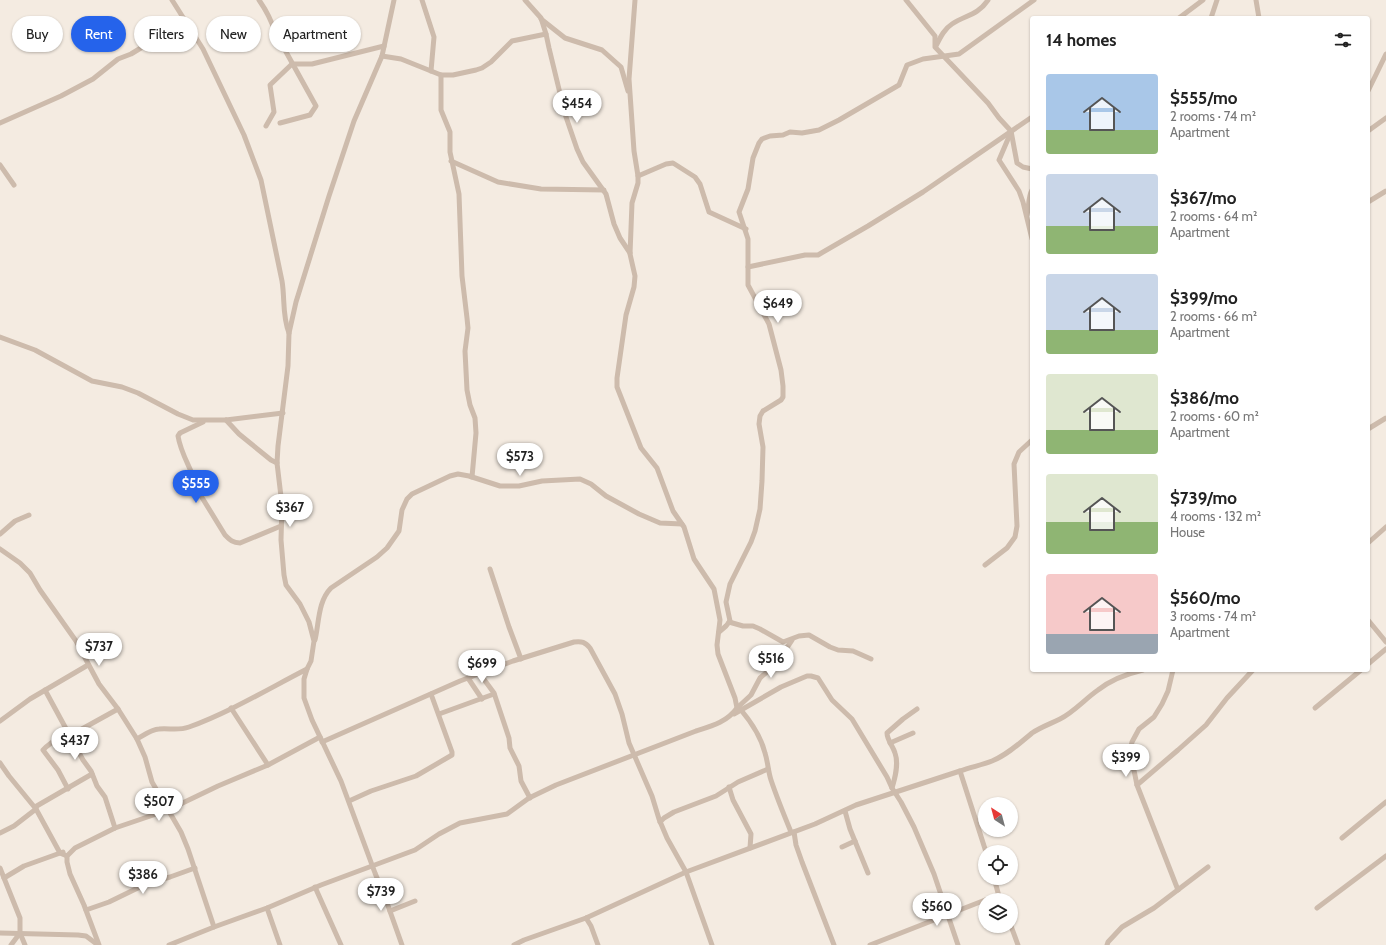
<!DOCTYPE html>
<html lang="en">
<head>
<meta charset="utf-8">
<style>
	body { margin:0; font-family:Cabin,sans-serif; background:#f6f6f6; color:#222; height:100vh; display:flex; flex-direction:column; font-size:15px; white-space:nowrap }
	* { box-sizing:border-box; margin:0 }
	p { font-size:13px; color:#767676 }
	.icon { flex:none; width:22px; height:22px; fill:none; stroke:currentColor; stroke-width:2; stroke-linecap:round; stroke-linejoin:round }
	.map { position:relative; flex:1; overflow:hidden }
	.details { position:absolute; left:1030px; top:16px; width:340px; height:656px; display:flex; flex-direction:column; background:#fff; border-radius:4px; box-shadow:0 1px 3px #0004 }
	.details>* { flex:none }
	.hud { position:absolute; left:12px; top:16px; width:380px; height:36px; display:flex; gap:8px }
	.needle { width:26px; rotate:324deg }
	.controls { position:absolute; left:978px; top:797px; display:grid; gap:8px }
	.controls a { display:grid; place-items:center; width:40px; height:40px; border-radius:50%; background:#fff; box-shadow:0 1px 3px #0004; font-size:20px }
	.price { position:absolute; translate:-50% -34px; padding:0 9px; border-radius:14px; background:#fff; color:#222; font-size:13px; line-height:26px; filter:drop-shadow(0 1px 2px #0008) }
	.price::after { content:''; position:absolute; left:50%; top:24px; width:12px; height:9px; margin-left:-6px; background:inherit; clip-path:polygon(0 0,100% 0,50% 100%) }
	.price.selected { background:#2563eb; color:#fff }
	ul { padding:0; list-style:none }
	li { display:flex; align-items:center; gap:12px; height:100px; padding:0 16px }
	li span { display:grid; place-items:center; flex:none; width:112px; height:80px; border-radius:4px; color:#555 }
	li>.icon { margin-inline-start:auto }
	span .icon { width:48px; height:48px; fill:#fffc; stroke-width:1 }
	li b { font-size:17px }
	h2 { display:flex; justify-content:space-between; align-items:center; height:48px; padding:0 16px; font-size:17px }
	.pill { padding:0 14px; border-radius:18px; background:#fff; box-shadow:0 1px 3px #0004; font-size:14px; line-height:36px }
	.pill.selected { background:#2563eb; color:#fff }
	.map>svg:first-child { display:block }
	.lines { fill:none; stroke-linecap:round; stroke-linejoin:round }
	.minor { stroke:#cdbbac; stroke-width:5 }
</style>
</head>
<body>
<div class="map">
<svg width="1386" height="945" viewBox="0 0 1386 945">
	<rect width="100%" height="100%" fill="#f4ebe1"/>
	<g class="lines">
		<g class="minor">
			<path d="M172 0 203 49 244 135 261 180 282 281C285 298 282 316 289 333"/>
			<path d="M259 0C266 10 271 19 275 32L316 106 310 115 280 123"/>
			<polyline points="394,0 382,56 354,121 329,196 296,302 289,333 288,366 278,446 277,463 282,505 281,540 284,575 286,585 300,604 309,622 314,641 311,661 307,669 304,679 304,698 312,720 341,781 375,873 386,900 402,945"/>
			<polyline points="422,0 434,37 431,71"/>
			<polyline points="525,0 541,18 546,34 549,48 565,114 577,149 583,162 606,194 614,224 620,238 630,253"/>
			<polyline points="906,0 935,36 935,47 988,103 999,118 1011,131 1017,163 1023,167 1032,169"/>
			<polyline points="1256,0 1259,18"/>
			<polyline points="1179,18 1203,0"/>
			<polyline points="1211,18 1217,0"/>
			<polyline points="541,19 565,38 602,50 621,67 628,91"/>
			<path d="M936 46C940 38 944 29 952 24 966 15 978 15 988 0"/>
			<polyline points="382,56 401,59 441,75 453,75 476,70 482,68 491,62 512,41 546,34"/>
			<polyline points="441,75 441,110 450,132 450,152 459,194 462,276 467,318 468,328 465,351 467,390 470,405 475,418 476,433 472,477"/>
			<polyline points="1368,91 1386,54"/>
			<polyline points="0,123 61,96 93,79 118,59 131,54 185,21"/>
			<polyline points="266,126 274,112 270,85 292,64 312,64 384,46"/>
			<polyline points="1368,131 1386,118"/>
			<polyline points="1011,132 999,160 1019,191 1023,202 1032,239"/>
			<polyline points="451,161 498,182 541,189 604,190"/>
			<polyline points="0,165 14,185"/>
			<polyline points="638,176 666,164 673,163 695,177 700,184 709,212 746,229"/>
			<polyline points="1368,202 1386,191"/>
			<path d="M1027 215C1029 207 1028 197 1032 190"/>
			<polyline points="748,267 805,255 818,255 868,226 923,192 1032,117"/>
			<polyline points="0,337 35,350 92,381 122,387 138,393 178,414 193,420 226,420 283,413"/>
			<polyline points="226,420 239,434 271,460 277,463"/>
			<path d="M203 422 180 433 178 436C181 456 194 472 198 491L225 535C230 540 233 543 240 543L281 526"/>
			<polyline points="1368,429 1386,418"/>
			<polyline points="0,534 15,521 29,515"/>
			<polyline points="1368,543 1386,527"/>
			<polyline points="0,549 20,563 30,573 40,590 76,641 99,684 118,709 137,739 145,757 152,782 181,832 188,849 214,927"/>
			<polyline points="985,565 1007,548 1015,537 1017,526 1014,464 1019,452 1032,440"/>
			<polyline points="490,569 509,627 521,659"/>
			<polyline points="1368,620 1386,642"/>
			<polyline points="729,622 743,626 753,626 760,629 783,642 799,636 809,635 830,647 838,650 853,651 871,659"/>
			<polyline points="719,632 726,626 730,621 726,602 730,584 751,542 755,531 760,509 762,481 763,447 759,424 760,416 763,411 781,400 783,397 783,386 781,370 769,324 748,285 748,239 739,212 748,189 753,158 759,143 762,139 770,136 783,135 790,132 802,133 819,130 839,120 899,85 907,65 923,59 959,54 1034,0"/>
			<path d="M315 640C319 623 318 601 331 588L377 557 387 548 399 531 402 510 407 499 412 494 450 476 458 474 469 476 500 486H519L542 481 580 479 591 484 606 496 639 514 660 523 682 524"/>
			<polyline points="1368,664 1386,649"/>
			<polyline points="1173,670 1168,691 1162,704 1154,717 1139,729 1132,742 1130,751 1137,785 1178,890"/>
			<polyline points="480,674 494,693 509,738 510,748 519,766 521,781 530,798"/>
			<polyline points="468,678 482,699"/>
			<polyline points="45,690 83,760 91,771 97,786 105,797 115,828"/>
			<polyline points="231,708 268,765"/>
			<polyline points="737,708 751,695 760,678 776,664 792,640"/>
			<polyline points="1315,708 1361,670"/>
			<path d="M741 710C752 723 761 737 765 753 768 762 768 771 771 780 777 798 784 815 791 832"/>
			<polyline points="439,714 494,694"/>
			<polyline points="734,714 781,687 807,676 811,676 818,678 832,700 852,719 887,777 892,788 901,802 914,827 934,874 958,945"/>
			<polyline points="0,721 30,699 88,665"/>
			<polyline points="71,735 118,709"/>
			<path d="M137 739C144 735 152 729 159 729 170 728 178 731 189 727 230 712 268 689 307 669"/>
			<path d="M322 742 460 681 513 661 574 642C582 641 585 642 590 648L615 694 622 714 629 743 652 796 659 819 667 838 686 872 712 945"/>
			<polyline points="890,743 913,733"/>
			<polyline points="0,763 9,776 36,809 60,853 67,856"/>
			<polyline points="960,771 986,852"/>
			<polyline points="1137,785 1178,750 1206,725 1227,698 1253,670"/>
			<polyline points="729,787 733,800 751,834 750,848"/>
			<path d="M892 788C895 778 899 764 895 753 893 746 887 740 887 733L903 719 917 709"/>
			<polyline points="68,789 58,770 43,750 46,747 68,730"/>
			<polyline points="349,801 371,791 416,776 452,755 452,752 431,694"/>
			<polyline points="35,807 92,774"/>
			<polyline points="845,811 850,829 868,873"/>
			<polyline points="660,822 664,818 674,812 716,796 738,782 768,769"/>
			<polyline points="794,832 796,845 802,862 834,945"/>
			<polyline points="0,833 14,826 36,809"/>
			<polyline points="1342,838 1386,802"/>
			<polyline points="842,847 855,841"/>
			<polyline points="0,868 20,918 20,933 25,945"/>
			<polyline points="4,878 24,866 63,852"/>
			<polyline points="994,878 1000,900"/>
			<polyline points="315,887 341,945"/>
			<polyline points="267,908 280,945"/>
			<polyline points="1317,908 1386,856"/>
			<polyline points="86,910 109,902 146,884 170,877 195,868"/>
			<polyline points="390,911 415,901"/>
			<polyline points="586,918 591,926 598,945"/>
			<polyline points="1011,926 1018,945"/>
			<polyline points="0,933 78,935 86,936 98,945"/>
			<polyline points="11,945 20,933"/>
			<polyline points="99,945 84,905 70,874 67,862 67,856 75,848 115,828 168,810 218,786 268,765 320,737"/>
			<path d="M169 945 214 927 267 908 321 885 415 850 439 834 460 823 507 814 529 798 556 785 696 731C712 726 727 722 737 708L735 698 718 654 717 645 720 620 714 589 694 559 684 527 673 511 657 468 641 448 617 387V378L626 315 634 287 635 276 630 254 632 203 638 183V176L634 151 629 79 635 0"/>
			<path d="M514 945 524 940 586 918 686 872 815 824 856 805 960 771C971 767 982 765 992 761 1007 755 1020 743 1032 733 1041 727 1050 724 1060 719 1074 712 1085 699 1098 690 1112 679 1126 674 1143 670"/>
			<polyline points="870,945 998,895"/>
			<polyline points="1107,945 1108,942 1122,927 1154,908 1208,867"/>
		</g>
	</g>
</svg>
<div class="controls">
<a><svg class="needle" viewBox="-14 -14 28 28"><path d="M0-13l5 13h-10z" fill="#e53935"/><path d="M0 13l5-13h-10z" fill="#767676"/></svg></a>
<a><svg class="icon" aria-label="locate" viewBox="0 0 24 24"><circle cx="12" cy="12" r="6"/><path d="M12 2v4M12 18v4M2 12h4M18 12h4"/></svg></a>
<a><svg class="icon" aria-label="layers" viewBox="0 0 24 24"><path d="M12 4l9 5-9 5-9-5zM3 14l9 5 9-5"/></svg></a>
</div>
<b class="price" style="left:577px;top:124px">$454</b>
<b class="price" style="left:778px;top:324px">$649</b>
<b class="price" style="left:520px;top:477px">$573</b>
<b class="price selected" style="left:196px;top:504px">$555</b>
<b class="price" style="left:290px;top:528px">$367</b>
<b class="price" style="left:99px;top:667px">$737</b>
<b class="price" style="left:771px;top:679px">$516</b>
<b class="price" style="left:482px;top:684px">$699</b>
<b class="price" style="left:75px;top:761px">$437</b>
<b class="price" style="left:1126px;top:778px">$399</b>
<b class="price" style="left:159px;top:822px">$507</b>
<b class="price" style="left:143px;top:895px">$386</b>
<b class="price" style="left:381px;top:912px">$739</b>
<b class="price" style="left:937px;top:927px">$560</b>
<div class="hud">
<a class="pill">Buy</a>
<a class="pill selected">Rent</a>
<a class="pill">Filters</a>
<a class="pill">New</a>
<a class="pill">Apartment</a>
</div>
<section class="details">
<h2>14 homes<svg class="icon" aria-label="filters" viewBox="0 0 24 24"><path d="M4 7h16M4 17h16"/><circle cx="9" cy="7" r="2"/><circle cx="15" cy="17" r="2"/></svg></h2>
<ul>
<li><span style="background:linear-gradient(#a9c7e8 70%,#8fb573 0)"><svg class="icon" aria-label="home" viewBox="0 0 24 24"><path d="M3 11l9-7 9 7M6 9v11h12V9"/></svg></span><div><b>$555/mo</b><p>2 rooms · 74 m²</p><p>Apartment</p></div></li>
<li><span style="background:linear-gradient(#c9d6e8 65%,#8fb573 0)"><svg class="icon" aria-label="home" viewBox="0 0 24 24"><path d="M3 11l9-7 9 7M6 9v11h12V9"/></svg></span><div><b>$367/mo</b><p>2 rooms · 64 m²</p><p>Apartment</p></div></li>
<li><span style="background:linear-gradient(#c9d6e8 70%,#8fb573 0)"><svg class="icon" aria-label="home" viewBox="0 0 24 24"><path d="M3 11l9-7 9 7M6 9v11h12V9"/></svg></span><div><b>$399/mo</b><p>2 rooms · 66 m²</p><p>Apartment</p></div></li>
<li><span style="background:linear-gradient(#dfe7d0 70%,#8fb573 0)"><svg class="icon" aria-label="home" viewBox="0 0 24 24"><path d="M3 11l9-7 9 7M6 9v11h12V9"/></svg></span><div><b>$386/mo</b><p>2 rooms · 60 m²</p><p>Apartment</p></div></li>
<li><span style="background:linear-gradient(#dfe7d0 60%,#8fb573 0)"><svg class="icon" aria-label="home" viewBox="0 0 24 24"><path d="M3 11l9-7 9 7M6 9v11h12V9"/></svg></span><div><b>$739/mo</b><p>4 rooms · 132 m²</p><p>House</p></div></li>
<li><span style="background:linear-gradient(#f6c9c9 75%,#9aa5b1 0)"><svg class="icon" aria-label="home" viewBox="0 0 24 24"><path d="M3 11l9-7 9 7M6 9v11h12V9"/></svg></span><div><b>$560/mo</b><p>3 rooms · 74 m²</p><p>Apartment</p></div></li>
</ul>
</section>
</div>
</body>
</html>
